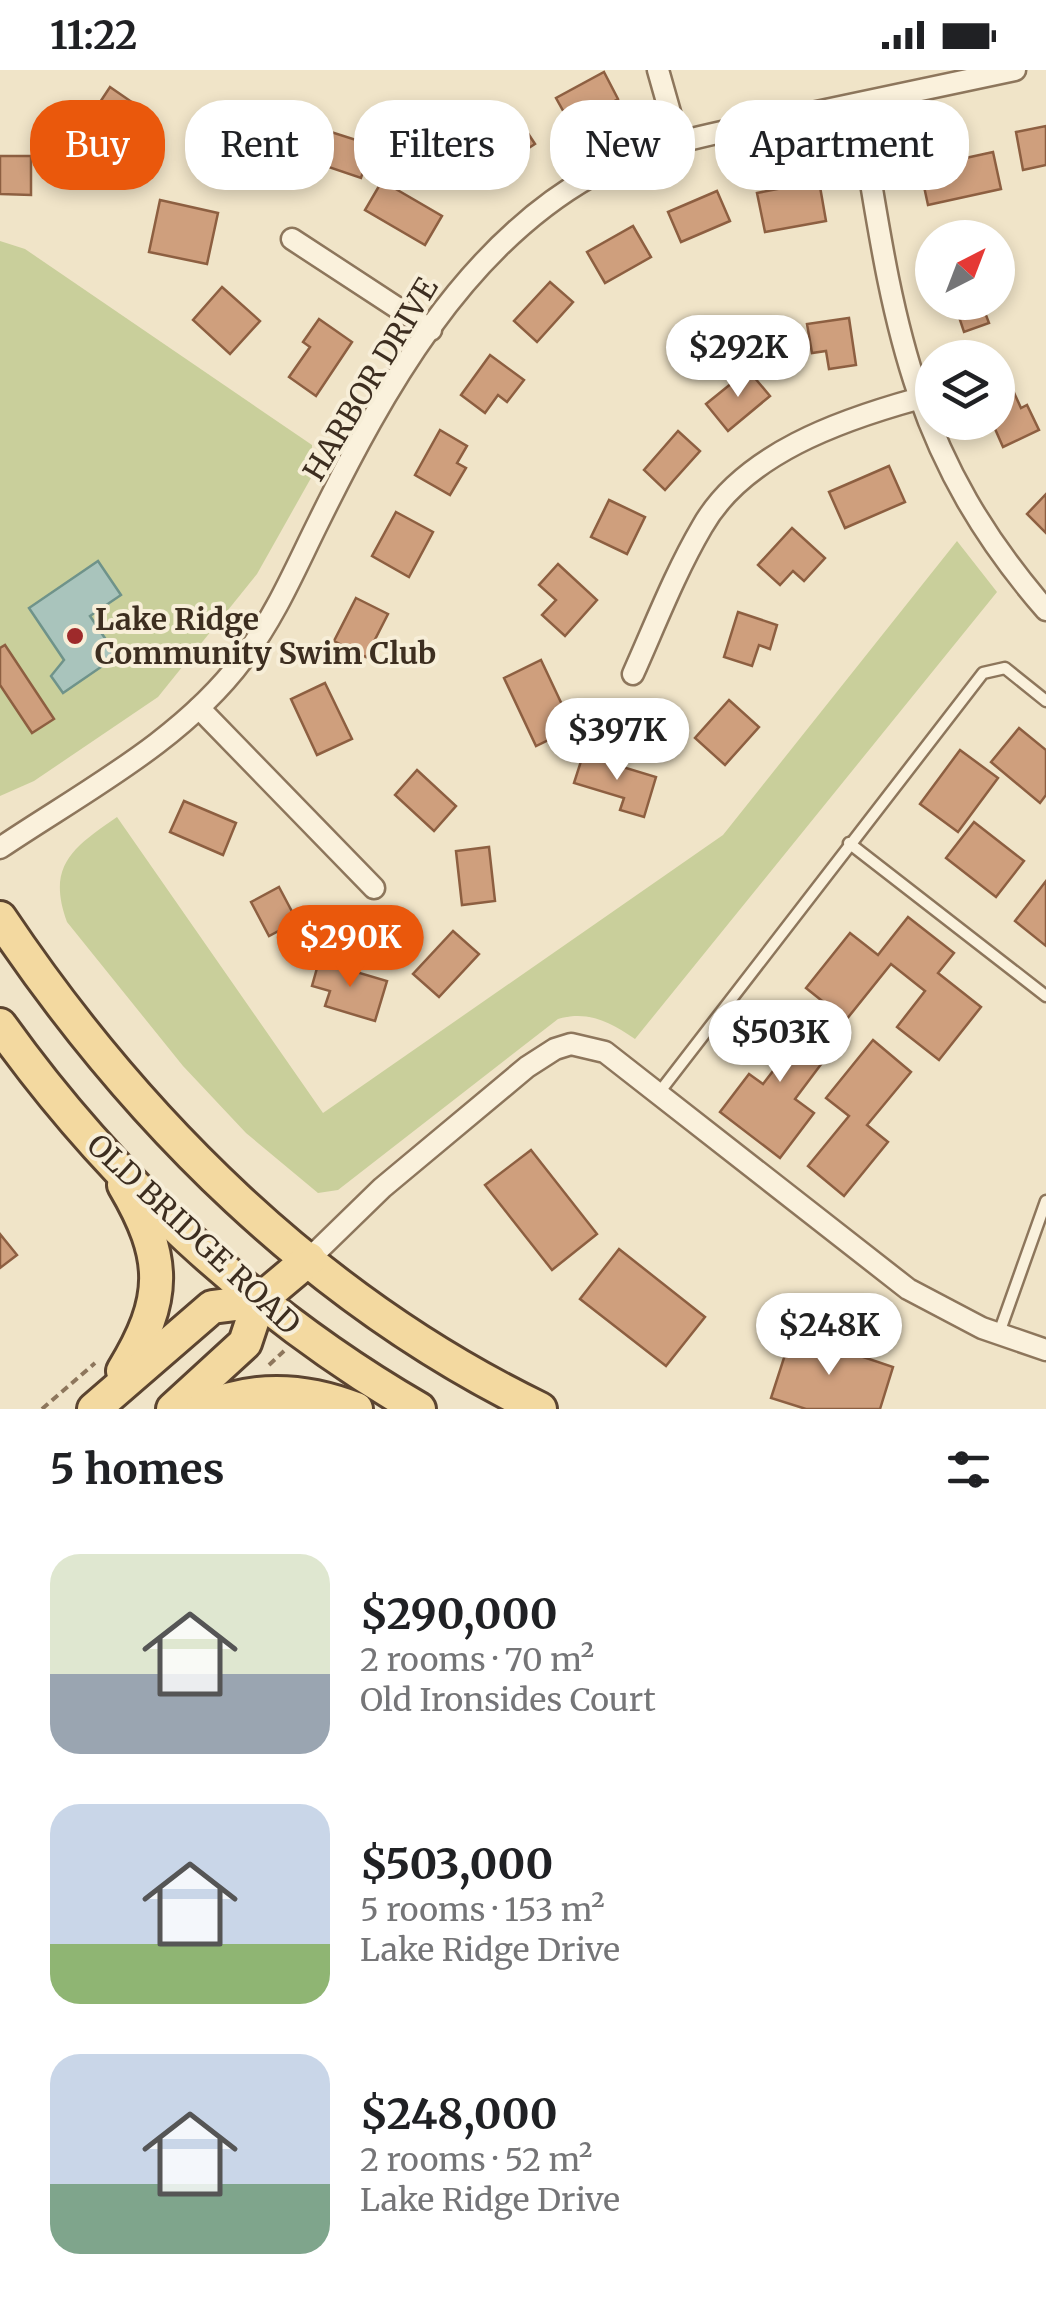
<!DOCTYPE html>
<html lang="en">
<head>
<meta charset="utf-8">
<style>
	body { margin:0; font-family:Merriweather,serif; background:#f6f6f6; color:#202124; height:100vh; display:flex; flex-direction:column; font-size:38px; white-space:nowrap }
	* { box-sizing:border-box; margin:0 }
	p { font-size:32px; color:#757577 }
	.icon { flex:none; width:55px; height:55px; fill:none; stroke:currentColor; stroke-width:2; stroke-linecap:round; stroke-linejoin:round }
	.map { position:relative; height:1339px; overflow:hidden }
	.sheet { display:flex; flex-direction:column; background:#fff; flex:1 }
	.sheet>* { flex:none }
	.banner { position:absolute; left:30px; top:30px; width:988px; height:90px; display:flex; gap:20px }
	.needle { width:65px; rotate:42deg }
	.buttons { position:absolute; left:915px; top:150px; display:grid; gap:20px }
	.buttons a { display:grid; place-items:center; width:100px; height:100px; border-radius:50%; background:#fff; box-shadow:0 5px 15px #0003; font-size:50px }
	.price { position:absolute; translate:-50% -85px; padding:0 22px; border-radius:35px; background:#fff; color:#222; font-size:32px; line-height:65px; filter:drop-shadow(0 2px 5px #0008) }
	.price::after { content:''; position:absolute; left:50%; top:60px; width:30px; height:22px; margin-left:-15px; background:inherit; clip-path:polygon(0 0,100% 0,50% 100%) }
	.price.active { background:#ea580c; color:#fff }
	ul { padding:0; list-style:none }
	li { display:flex; align-items:center; gap:30px; height:250px; padding:0 50px }
	li span { display:grid; place-items:center; flex:none; width:280px; height:200px; border-radius:30px; color:#555 }
	li>.icon { margin-inline-start:auto }
	span .icon { width:120px; height:120px; fill:#fffc; stroke-width:1 }
	li b { font-size:42px }
	h2 { display:flex; justify-content:space-between; align-items:center; height:120px; padding:0 50px; font-size:42px }
	.chip { padding:0 35px; border-radius:40px; background:#fff; box-shadow:0 5px 15px #0003; font-size:35px; line-height:90px }
	.chip.active { background:#ea580c; color:#fff }
	.status { display:flex; justify-content:space-between; align-items:center; height:70px; padding:0 50px; background:#fff; direction:ltr }
	.status svg { height:28px; fill:currentColor }
	.map>svg:first-child { display:block }
	.green { fill:#c9cf9b }
	.water { fill:#a9c4bc; stroke:#6f938a; stroke-width:2.5 }
	.building { fill:#cf9f7d; stroke:#8d5f41; stroke-width:2.5 }
	.lines { fill:none; stroke-linecap:round; stroke-linejoin:round }
	.service-casing { stroke:#8d765c; stroke-width:15 }
	.minor-casing { stroke:#8d765c; stroke-width:25 }
	.primary-casing { stroke:#5b4430; stroke-width:38 }
	.path { stroke:#8d765c; stroke-width:4; stroke-dasharray:8 5; stroke-linecap:butt }
	.service { stroke:#faf1dc; stroke-width:10 }
	.minor { stroke:#faf1dc; stroke-width:20 }
	.primary { stroke:#f3d9a0; stroke-width:32 }
	.poi-dot { fill:#9e2a2b; stroke:#f7eed8; stroke-width:4 }
	.labels { text-anchor:middle; dominant-baseline:central; stroke-width:8; stroke-linejoin:round; paint-order:stroke }
	.street-label { font-size:30px; fill:#3d2e20; stroke:#f7eed8 }
	.poi-label { font-size:30px; font-weight:bold; fill:#3d2e20; stroke:#f7eed8; text-anchor:start }
</style>
</head>
<body>
<div class="status"><b>11:22</b><svg viewBox="0 0 49 12"><path d="M0 12V9h3v3zM5 12V6h3v6zM10 12V3h3v9zM15 12V0h3v12zM26 1h20v11H26zM47 4h2v5h-2z"/></svg></div>
<div class="map">
<svg width="1046" height="1339" viewBox="0 0 1046 1339">
	<rect width="100%" height="100%" fill="#f0e4c8"/>
	<g class="green">
		<polygon points="0,171 25,179 312,375 311,408 257,504 158,627 34,711 0,726"/>
		<path d="M957 471 997 522 635 969C610 952 588 940 558 949L338 1120 318 1123 246 1063 183 996 67 852C46 795 74 777 117 747L323 1043 723 765Z"/>
	</g>
	<polygon class="water" points="98,491 121,525 90,546 117,586 63,623 51,606 64,590 29,538"/>
	<g class="building">
		<polygon points="604,2 618,29 571,55 556,28"/>
		<polygon points="110,17 139,37 127,55 140,63 123,90 81,61"/>
		<polygon points="514,42 535,74 490,103 469,72"/>
		<polygon points="309,55 372,75 361,108 299,87"/>
		<polygon points="246,56 269,86 227,117 205,88"/>
		<polygon points="1046,56 1046,95 1023,100 1016,62"/>
		<polygon points="993,82 1001,119 928,135 920,98"/>
		<polygon points="0,86 31,86 31,125 0,124"/>
		<polygon points="382,111 442,146 425,175 365,140"/>
		<polygon points="819,111 826,151 765,162 757,123"/>
		<polygon points="717,121 730,151 681,172 668,142"/>
		<polygon points="160,130 218,143 207,194 149,182"/>
		<polygon points="633,156 651,187 605,213 587,182"/>
		<polygon points="550,212 573,232 537,272 514,251"/>
		<polygon points="222,217 260,251 230,284 193,250"/>
		<polygon points="954,232 981,232 989,253 964,262"/>
		<polygon points="849,248 856,295 829,299 826,281 812,283 807,254"/>
		<polygon points="319,249 352,272 316,326 289,307 310,277 303,272"/>
		<polygon points="490,285 524,310 507,332 498,325 485,343 461,325"/>
		<polygon points="748,300 770,326 728,361 706,334"/>
		<polygon points="1006,305 1021,338 1027,335 1039,360 1003,377 992,352 998,352 998,309"/>
		<polygon points="440,360 467,376 457,393 466,398 450,425 415,405"/>
		<polygon points="678,361 700,381 665,420 644,400"/>
		<polygon points="889,396 905,432 845,458 829,422"/>
		<polygon points="1046,424 1046,463 1027,444"/>
		<polygon points="609,430 645,447 627,484 591,467"/>
		<polygon points="396,442 433,462 409,507 372,486"/>
		<polygon points="792,458 825,488 804,511 793,501 780,515 758,495"/>
		<polygon points="558,494 597,530 565,566 542,545 556,530 539,515"/>
		<polygon points="356,528 388,544 366,587 334,571"/>
		<polygon points="738,542 777,555 770,579 759,575 752,596 724,587"/>
		<polygon points="5,575 54,649 32,663 0,615 0,578"/>
		<polygon points="541,590 573,658 536,676 504,608"/>
		<polygon points="325,613 352,669 317,685 291,629"/>
		<polygon points="729,630 759,657 725,695 695,668"/>
		<polygon points="1019,658 1046,680 1046,725 1040,733 991,692"/>
		<polygon points="960,680 998,708 958,762 920,734"/>
		<polygon points="583,685 656,707 644,747 620,740 624,728 574,713"/>
		<polygon points="417,700 456,736 434,761 395,725"/>
		<polygon points="184,731 236,753 223,785 170,762"/>
		<polygon points="974,752 1024,791 996,827 946,788"/>
		<polygon points="489,777 495,831 462,835 456,781"/>
		<polygon points="1046,811 1046,876 1015,851"/>
		<polygon points="279,817 297,851 269,866 251,832"/>
		<polygon points="908,847 954,883 938,903 981,937 939,990 897,957 925,921 891,894 846,950 806,918 850,863 878,885"/>
		<polygon points="453,861 479,884 439,927 413,904"/>
		<polygon points="319,891 387,911 375,951 325,936 330,921 312,916"/>
		<polygon points="781,937 834,977 795,1029 814,1043 780,1088 720,1042 749,1004 763,1014 783,988 757,968"/>
		<polygon points="873,970 911,1002 867,1055 888,1072 844,1126 808,1096 849,1046 826,1028"/>
		<polygon points="531,1080 597,1164 552,1200 485,1115"/>
		<polygon points="0,1164 17,1185 0,1198"/>
		<polygon points="619,1179 705,1247 666,1296 580,1229"/>
		<polygon points="792,1263 893,1297 880,1339 806,1339 771,1328"/>
	</g>
	<g class="lines">
		<defs>
			<g id="service">
				<polyline points="849,773 1046,926"/>
				<polyline points="658,1024 983,603 1005,598 1046,631"/>
				<polyline points="999,1263 1046,1131"/>
			</g>
			<g id="minor">
				<polyline points="658,0 679,74"/>
				<path d="M858 34C892 237 904 377 1046 540"/>
				<polyline points="292,169 431,260"/>
				<path d="M633 604C655 555 675 503 702 457 743 384 841 350 917 329"/>
				<polyline points="199,638 374,818"/>
				<path d="M0 778C83 722 182 671 243 589 276 545 295 499 319 451 383 321 462 179 591 106 651 73 727 61 793 47 867 32 941 16 1015 0"/>
				<polyline points="309,1189 382,1118 527,997 555,979 571,974 605,982 908,1219 982,1258 1046,1280"/>
			</g>
			<g id="primary">
				<path d="M0 848C136 1051 317 1231 540 1339"/>
				<path d="M0 955C110 1109 255 1244 419 1339"/>
				<path d="M123 1301C167 1229 167 1188 124 1115"/>
				<polyline points="94,1339 212,1237 259,1231 309,1189"/>
				<polyline points="173,1339 245,1273 259,1231"/>
				<path d="M203 1339C254 1316 305 1319 356 1339"/>
			</g>
		</defs>
		<use href="#service" class="service-casing"/>
		<use href="#minor" class="minor-casing"/>
		<use href="#primary" class="primary-casing"/>
		<g class="path">
			<polyline points="269,1295 284,1281"/>
			<polyline points="42,1339 95,1293"/>
		</g>
		<use href="#service" class="service"/>
		<use href="#minor" class="minor"/>
		<use href="#primary" class="primary"/>
	</g>
	<circle class="poi-dot" cx="75" cy="566" r="10"/>
	<g class="labels">
		<g class="street-label">
			<text transform="translate(370 309) rotate(-59)">HARBOR DRIVE</text>
			<text transform="translate(194 1164) rotate(43)">OLD BRIDGE ROAD</text>
		</g>
		<g class="poi-label">
			<text x="95" y="549">Lake Ridge<tspan x="95" dy="34">Community Swim Club</tspan></text>
		</g>
	</g>
</svg>
<div class="buttons">
<a><svg class="needle" viewBox="-14 -14 28 28"><path d="M0-13l5 13h-10z" fill="#e53935"/><path d="M0 13l5-13h-10z" fill="#757577"/></svg></a>
<a><svg class="icon" aria-label="layers" viewBox="0 0 24 24"><path d="M12 4l9 5-9 5-9-5zM3 14l9 5 9-5"/></svg></a>
</div>
<b class="price" style="left:738px;top:330px">$292K</b>
<b class="price" style="left:617px;top:713px">$397K</b>
<b class="price active" style="left:350px;top:920px">$290K</b>
<b class="price" style="left:780px;top:1015px">$503K</b>
<b class="price" style="left:829px;top:1308px">$248K</b>
<div class="banner">
<a class="chip active">Buy</a>
<a class="chip">Rent</a>
<a class="chip">Filters</a>
<a class="chip">New</a>
<a class="chip">Apartment</a>
</div>
</div>
<section class="sheet">
<h2>5 homes<svg class="icon" aria-label="filters" viewBox="0 0 24 24"><path d="M4 7h16M4 17h16"/><circle cx="9" cy="7" r="2"/><circle cx="15" cy="17" r="2"/></svg></h2>
<ul>
<li><span style="background:linear-gradient(#dfe7d0 60%,#9aa5b1 0)"><svg class="icon" aria-label="home" viewBox="0 0 24 24"><path d="M3 11l9-7 9 7M6 9v11h12V9"/></svg></span><div><b>$290,000</b><p>2 rooms · 70 m²</p><p>Old Ironsides Court</p></div></li>
<li><span style="background:linear-gradient(#c9d6e8 70%,#8fb573 0)"><svg class="icon" aria-label="home" viewBox="0 0 24 24"><path d="M3 11l9-7 9 7M6 9v11h12V9"/></svg></span><div><b>$503,000</b><p>5 rooms · 153 m²</p><p>Lake Ridge Drive</p></div></li>
<li><span style="background:linear-gradient(#c9d6e8 65%,#7fa58c 0)"><svg class="icon" aria-label="home" viewBox="0 0 24 24"><path d="M3 11l9-7 9 7M6 9v11h12V9"/></svg></span><div><b>$248,000</b><p>2 rooms · 52 m²</p><p>Lake Ridge Drive</p></div></li>
</ul>
</section>
</body>
</html>
